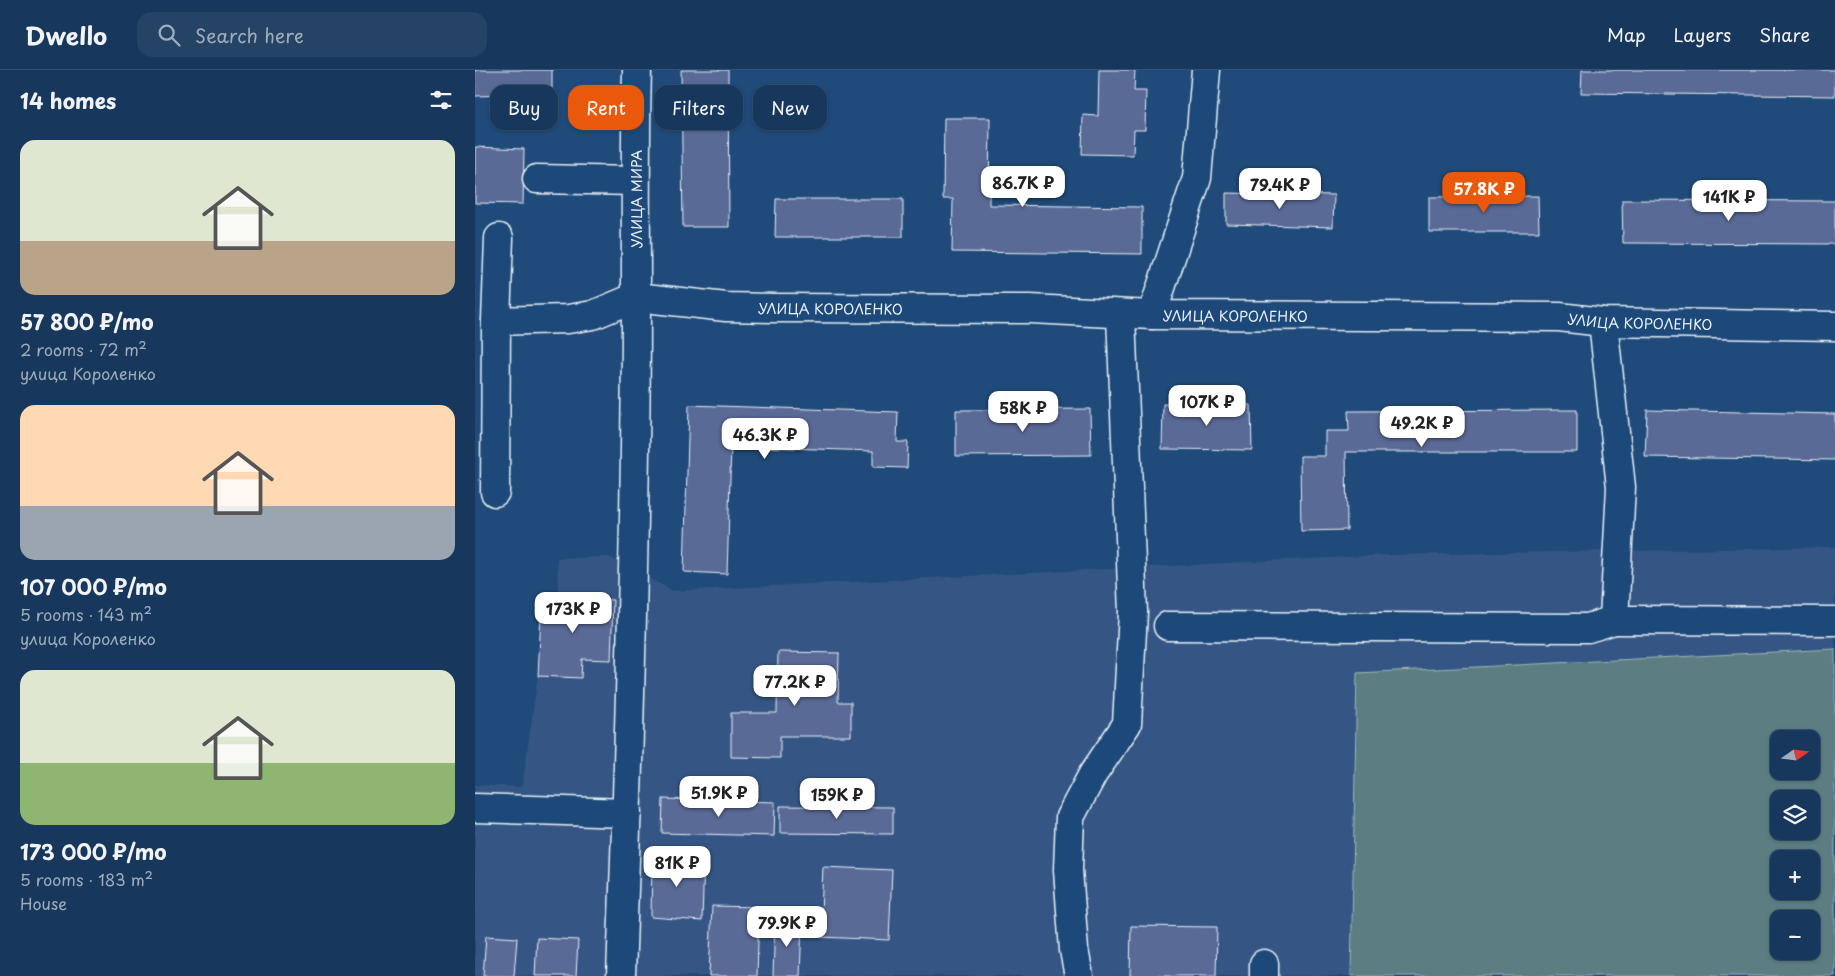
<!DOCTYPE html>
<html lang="en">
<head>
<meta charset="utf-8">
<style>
	body { margin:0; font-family:"Playpen Sans",sans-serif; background:#244365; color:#f1f3f6; height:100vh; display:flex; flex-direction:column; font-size:19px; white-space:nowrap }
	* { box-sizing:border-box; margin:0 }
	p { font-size:16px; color:#9eacbb }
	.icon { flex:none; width:28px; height:28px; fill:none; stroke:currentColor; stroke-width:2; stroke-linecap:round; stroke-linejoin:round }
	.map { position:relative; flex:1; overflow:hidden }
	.details { display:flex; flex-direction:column; background:#17385c; width:475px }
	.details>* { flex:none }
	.guide { position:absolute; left:15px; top:15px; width:475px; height:45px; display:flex; gap:10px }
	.needle { width:32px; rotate:76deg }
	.controls { position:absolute; left:1295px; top:660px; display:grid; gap:10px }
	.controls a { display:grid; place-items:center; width:50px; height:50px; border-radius:10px; background:#17385c; box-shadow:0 1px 4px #0004,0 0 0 1px #365272; font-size:25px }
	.price { position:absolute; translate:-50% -42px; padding:0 11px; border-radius:10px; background:#fff; color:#222; font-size:16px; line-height:32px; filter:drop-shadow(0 1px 2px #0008) }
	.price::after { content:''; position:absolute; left:50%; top:30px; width:15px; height:11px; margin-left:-8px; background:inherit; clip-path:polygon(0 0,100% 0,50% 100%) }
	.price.selected { background:#ea580c; color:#fff }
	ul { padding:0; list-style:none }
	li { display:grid; align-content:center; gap:10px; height:265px; padding:0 20px }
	li span { display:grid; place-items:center; height:155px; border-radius:15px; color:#555 }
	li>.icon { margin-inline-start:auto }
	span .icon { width:90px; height:90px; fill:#fffc; stroke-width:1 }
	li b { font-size:21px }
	h2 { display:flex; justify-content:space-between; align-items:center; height:60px; padding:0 20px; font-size:21px }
	.pill { padding:0 18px; border-radius:15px; background:#17385c; box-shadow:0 1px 4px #0004,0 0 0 1px #365272; font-size:18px; line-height:45px }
	.pill.selected { background:#ea580c; color:#fff }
	header { display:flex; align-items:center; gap:30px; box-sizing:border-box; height:70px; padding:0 25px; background:#17385c; border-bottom:1px solid #365272 }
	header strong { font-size:24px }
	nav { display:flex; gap:28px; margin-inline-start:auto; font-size:18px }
	.search { width:350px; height:45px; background:#244365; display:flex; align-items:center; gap:12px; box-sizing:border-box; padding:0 18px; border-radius:15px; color:#9eacbb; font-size:19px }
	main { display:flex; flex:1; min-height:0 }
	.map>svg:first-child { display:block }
	.built { fill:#355785 }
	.green { fill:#5c7d81; stroke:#a2b7bc; fill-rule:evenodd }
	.building { fill:#5a6a97; stroke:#e8f1f8 }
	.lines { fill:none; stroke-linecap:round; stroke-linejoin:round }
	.minor-casing { stroke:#e8f1f8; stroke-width:31 }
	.minor { stroke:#1f4a7a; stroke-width:28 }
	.labels { text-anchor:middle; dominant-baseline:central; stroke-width:4.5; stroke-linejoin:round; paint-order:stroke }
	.street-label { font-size:14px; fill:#e8f1f8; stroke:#1f4a7a }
</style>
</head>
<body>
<header>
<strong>Dwello</strong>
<div class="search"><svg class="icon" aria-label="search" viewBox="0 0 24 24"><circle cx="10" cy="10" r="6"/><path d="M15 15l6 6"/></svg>Search here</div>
<nav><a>Map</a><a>Layers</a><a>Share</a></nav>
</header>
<main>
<section class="details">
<h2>14 homes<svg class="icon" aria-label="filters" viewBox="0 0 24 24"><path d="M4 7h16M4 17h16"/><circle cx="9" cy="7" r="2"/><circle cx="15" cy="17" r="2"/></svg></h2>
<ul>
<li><span style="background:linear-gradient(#dfe7d0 65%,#b9a48a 0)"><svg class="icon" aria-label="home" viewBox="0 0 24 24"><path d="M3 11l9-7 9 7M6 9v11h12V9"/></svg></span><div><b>57 800 ₽/mo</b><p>2 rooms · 72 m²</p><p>улица Короленко</p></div></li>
<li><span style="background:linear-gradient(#ffd9b3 65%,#9aa5b1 0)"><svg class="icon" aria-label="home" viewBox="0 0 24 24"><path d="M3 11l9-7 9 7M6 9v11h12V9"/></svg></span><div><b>107 000 ₽/mo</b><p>5 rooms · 143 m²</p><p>улица Короленко</p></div></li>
<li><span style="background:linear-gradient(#dfe7d0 60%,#8fb573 0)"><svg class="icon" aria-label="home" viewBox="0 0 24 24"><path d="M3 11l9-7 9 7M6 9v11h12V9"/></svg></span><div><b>173 000 ₽/mo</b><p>5 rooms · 183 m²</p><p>House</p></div></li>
</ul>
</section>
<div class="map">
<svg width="1360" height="906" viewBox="0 0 1360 906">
	<rect width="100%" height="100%" fill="#1f4a7a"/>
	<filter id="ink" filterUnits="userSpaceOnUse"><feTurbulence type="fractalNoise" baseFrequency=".02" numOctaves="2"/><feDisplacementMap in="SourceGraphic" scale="10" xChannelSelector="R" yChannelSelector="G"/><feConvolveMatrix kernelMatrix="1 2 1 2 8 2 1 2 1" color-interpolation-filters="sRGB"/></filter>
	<g filter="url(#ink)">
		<polygon class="built" points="1360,477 1360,582 882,604 876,906 0,906 0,715 47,717 63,606 67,523 83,524 82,488 134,487 198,521 912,485"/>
		<path class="green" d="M1360 579V906H876L882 603ZM1304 669H1336V701H1304ZM1304 729H1336V761H1304ZM1304 789H1336V821H1304ZM1304 849H1336V881H1304Z"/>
		<g class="building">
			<polygon points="0,0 77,0 77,24 0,26"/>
			<polygon points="206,0 253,0 254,157 208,157"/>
			<polygon points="624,0 660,0 659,21 671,21 670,60 659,60 658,85 607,84 608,45 623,46"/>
			<polygon points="1107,0 1360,0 1360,26 1106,23"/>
			<polygon points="469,48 515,48 514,135 667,137 667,184 477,182 478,129 468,129"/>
			<polygon points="0,77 49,79 48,134 0,133"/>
			<polygon points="751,123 859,125 858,157 751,154"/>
			<polygon points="1063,126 1064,162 954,162 954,127"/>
			<polygon points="301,129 428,129 428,167 300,167"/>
			<polygon points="1147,130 1360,131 1360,174 1148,173"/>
			<polygon points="688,334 776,335 777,380 687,379"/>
			<polygon points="214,335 423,342 422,372 433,372 432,398 398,397 398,381 256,376 252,504 209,502"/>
			<polygon points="615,339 616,385 481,386 481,340"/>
			<polygon points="1102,340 1102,382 871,382 872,460 826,461 825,386 850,386 850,361 874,361 873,341"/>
			<polygon points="1172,340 1360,344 1360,390 1170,387"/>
			<polygon points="67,523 109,525 108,529 138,530 136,590 107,589 106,608 63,606"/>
			<polygon points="303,582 364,583 363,632 376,632 376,666 305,666 305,688 256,687 256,643 302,643"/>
			<polygon points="188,729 300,732 299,766 187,763"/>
			<polygon points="305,736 418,737 418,764 305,763"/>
			<polygon points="177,787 229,788 227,851 176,847"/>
			<polygon points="348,797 417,800 414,870 345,867"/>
			<polygon points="237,836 284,837 282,906 234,906"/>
			<polygon points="300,850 327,851 325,906 298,906"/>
			<polygon points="656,856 742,857 741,906 655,906"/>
			<polygon points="11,866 42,868 39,906 8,906"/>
			<polygon points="62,868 103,870 101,906 60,906"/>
		</g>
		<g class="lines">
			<defs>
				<g id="minor">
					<polyline points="62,109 160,111"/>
					<polyline points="677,245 722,108 731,0"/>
					<polyline points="21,251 24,168"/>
					<path id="s1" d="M20 422 21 251 93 249 118 245 161 227 251 237 299 238 555 239 677 245 1084 247 1128 252 1360 256"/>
					<polyline points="1139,550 1360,551"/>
					<polyline points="693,556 1113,558 1139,550 1146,417 1128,252"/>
					<polyline points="0,738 152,743"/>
					<polyline points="789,894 789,906"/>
					<path d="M146 906C154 680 161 454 161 228 161 152 160 76 162 0"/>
					<polyline points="604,906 599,880 593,800 595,747 618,704 652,654 658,542 646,245"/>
				</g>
			</defs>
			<use href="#minor" class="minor-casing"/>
			<use href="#minor" class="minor"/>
		</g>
	</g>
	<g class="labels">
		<g class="street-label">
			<text transform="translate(161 129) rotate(-90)">УЛИЦА МИРА</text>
			<text stroke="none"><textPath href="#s1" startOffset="510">УЛИЦА КОРОЛЕНКО</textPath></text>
			<text stroke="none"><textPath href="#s1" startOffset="915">УЛИЦА КОРОЛЕНКО</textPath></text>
			<text stroke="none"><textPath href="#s1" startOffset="1320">УЛИЦА КОРОЛЕНКО</textPath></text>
		</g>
	</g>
</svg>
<div class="controls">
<a><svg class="needle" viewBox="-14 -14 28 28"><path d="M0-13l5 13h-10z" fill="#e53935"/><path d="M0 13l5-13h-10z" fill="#9eacbb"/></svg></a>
<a><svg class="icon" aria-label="layers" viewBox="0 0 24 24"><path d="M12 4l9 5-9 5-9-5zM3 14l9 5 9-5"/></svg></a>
<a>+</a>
<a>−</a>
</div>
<b class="price" style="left:548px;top:138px">86.7K ₽</b>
<b class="price" style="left:805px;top:140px">79.4K ₽</b>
<b class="price selected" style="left:1009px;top:144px">57.8K ₽</b>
<b class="price" style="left:1254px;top:152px">141K ₽</b>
<b class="price" style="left:732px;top:357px">107K ₽</b>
<b class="price" style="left:548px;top:363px">58K ₽</b>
<b class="price" style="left:947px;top:378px">49.2K ₽</b>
<b class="price" style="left:290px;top:390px">46.3K ₽</b>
<b class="price" style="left:98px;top:564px">173K ₽</b>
<b class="price" style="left:320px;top:637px">77.2K ₽</b>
<b class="price" style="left:244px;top:748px">51.9K ₽</b>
<b class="price" style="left:362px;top:750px">159K ₽</b>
<b class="price" style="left:202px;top:818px">81K ₽</b>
<b class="price" style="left:312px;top:878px">79.9K ₽</b>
<div class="guide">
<a class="pill">Buy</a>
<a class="pill selected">Rent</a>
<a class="pill">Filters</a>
<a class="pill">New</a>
</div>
</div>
</main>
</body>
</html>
